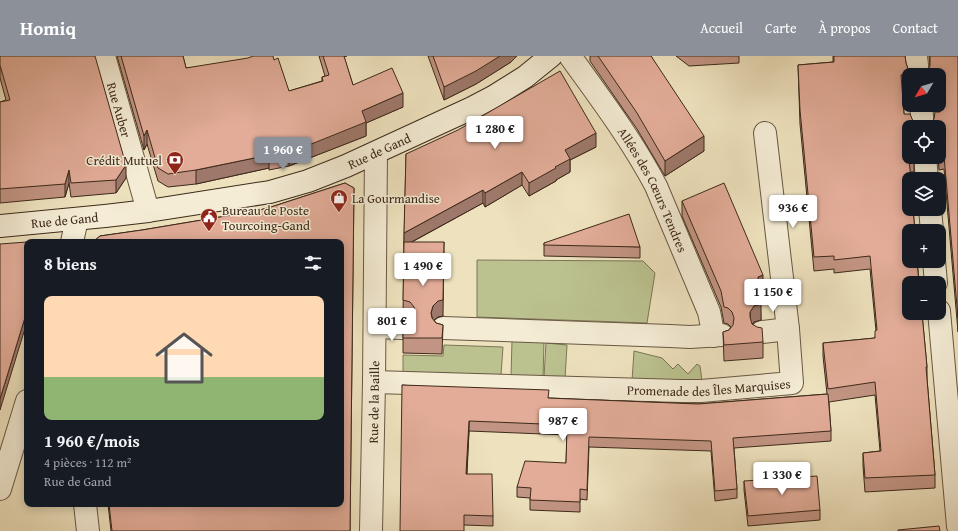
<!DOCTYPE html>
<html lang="fr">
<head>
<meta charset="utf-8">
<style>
	body { margin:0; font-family:"Gentium Book Plus",serif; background:#20242c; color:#f1f3f6; height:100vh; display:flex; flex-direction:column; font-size:15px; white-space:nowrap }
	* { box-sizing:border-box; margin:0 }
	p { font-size:13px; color:#9ea1a6 }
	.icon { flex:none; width:22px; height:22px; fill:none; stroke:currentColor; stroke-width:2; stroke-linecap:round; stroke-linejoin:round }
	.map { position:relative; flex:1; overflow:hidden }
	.panel { position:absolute; left:24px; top:183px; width:320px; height:268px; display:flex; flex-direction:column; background:#171b24; border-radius:8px; box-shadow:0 2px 10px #0003 }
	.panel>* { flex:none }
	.needle { width:26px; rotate:232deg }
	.fabs { position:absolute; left:902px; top:12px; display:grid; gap:8px }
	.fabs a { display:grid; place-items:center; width:44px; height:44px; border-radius:8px; background:#171b24; box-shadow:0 2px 10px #0003; font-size:20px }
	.price { position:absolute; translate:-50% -34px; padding:0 9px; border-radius:4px; background:#fff; color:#222; font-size:13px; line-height:26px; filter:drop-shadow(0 1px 2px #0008) }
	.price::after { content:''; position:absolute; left:50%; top:24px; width:12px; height:9px; margin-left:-6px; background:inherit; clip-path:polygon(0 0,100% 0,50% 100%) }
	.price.current { background:#8c9099; color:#fff }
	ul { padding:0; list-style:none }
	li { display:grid; align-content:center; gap:8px; height:212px; padding:0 20px }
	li+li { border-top:1px solid #363941 }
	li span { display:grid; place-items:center; height:124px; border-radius:8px; color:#555 }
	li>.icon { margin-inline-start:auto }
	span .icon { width:72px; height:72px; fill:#fffc; stroke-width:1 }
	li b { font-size:17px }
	h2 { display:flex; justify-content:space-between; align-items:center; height:48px; padding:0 20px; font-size:17px }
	header { display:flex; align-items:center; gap:24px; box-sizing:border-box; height:56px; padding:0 20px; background:#8c9099; color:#fff }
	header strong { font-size:19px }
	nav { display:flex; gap:22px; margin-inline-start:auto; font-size:14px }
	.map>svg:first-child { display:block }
	.green { fill:#bbc290; stroke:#7c7655 }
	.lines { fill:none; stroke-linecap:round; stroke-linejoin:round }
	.minor-casing { stroke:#695843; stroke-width:24 }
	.secondary-casing { stroke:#3d2a1a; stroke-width:24 }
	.minor { stroke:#f4ecd5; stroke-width:22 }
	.secondary { stroke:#f4ecd5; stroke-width:22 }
	.wall { fill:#c29483; stroke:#3d2a1a }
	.shaded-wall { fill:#9e786a; stroke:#3d2a1a }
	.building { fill:#e2ac98; stroke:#3d2a1a }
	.labels { text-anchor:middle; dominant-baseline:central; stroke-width:3; stroke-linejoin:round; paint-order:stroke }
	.street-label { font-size:13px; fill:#3d2a1a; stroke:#f4ecd5 }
	.poi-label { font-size:13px; fill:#3d2a1a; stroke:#f4ecd5; text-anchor:start }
</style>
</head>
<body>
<header>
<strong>Homiq</strong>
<nav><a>Accueil</a><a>Carte</a><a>À propos</a><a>Contact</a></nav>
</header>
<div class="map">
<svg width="958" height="475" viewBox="0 0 958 475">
	<rect width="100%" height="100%" fill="#eee2be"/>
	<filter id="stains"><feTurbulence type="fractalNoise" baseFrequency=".005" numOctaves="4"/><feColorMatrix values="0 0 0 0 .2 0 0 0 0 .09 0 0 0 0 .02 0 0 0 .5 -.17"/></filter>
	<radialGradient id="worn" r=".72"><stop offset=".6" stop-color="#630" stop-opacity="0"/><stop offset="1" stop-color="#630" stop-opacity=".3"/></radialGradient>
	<g class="green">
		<polygon points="477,204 643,205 655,217 647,267 477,261"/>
		<polygon points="512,284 544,285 543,322 511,321"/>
		<polygon points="546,287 567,289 565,323 544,321"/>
		<polygon points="444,289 503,291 501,319 403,316 403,299 443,300"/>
		<polygon points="634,295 662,302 673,313 678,308 688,318 697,308 700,310 702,325 632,325"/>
	</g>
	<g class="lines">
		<defs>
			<g id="minor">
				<path id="s1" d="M104 0 148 155"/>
				<path id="s2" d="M570 0C600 42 632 84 656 130L709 256 711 266 713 280"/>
				<polyline points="916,0 918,19"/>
				<polyline points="921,49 923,71"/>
				<polyline points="925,101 927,123"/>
				<polyline points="930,153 932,175"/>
				<polyline points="72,186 77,163"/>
				<polyline points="934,205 936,227"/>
				<polyline points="939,255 958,470"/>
				<polyline points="375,271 403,272"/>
				<polyline points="443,272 670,280 690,281 722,279"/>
				<polyline points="762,276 788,273"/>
				<path id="s3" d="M374 326 681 335H701L792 327 788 273 765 77"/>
				<polyline points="0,433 27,345"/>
				<polyline points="85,448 88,475"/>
				<path id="s4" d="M371 475 374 326 376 97"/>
			</g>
			<g id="secondary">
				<path id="s5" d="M0 170 105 160 148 155 270 136 308 125 346 110 472 52 493 41 525 21 551 0"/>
			</g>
		</defs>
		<use href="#minor" class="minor-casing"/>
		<use href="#secondary" class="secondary-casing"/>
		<use href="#minor" class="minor"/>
		<use href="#secondary" class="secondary"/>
	</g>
	<g class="wall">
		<polygon points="0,0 126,122 116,137 71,141 69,127 65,141 0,147 0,46 6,44 0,22"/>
		<polygon points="117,0 183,0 186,12 274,4 289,35 322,25 322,21 325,20 319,0 347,0 344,1 353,29 403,51 366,67 366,80 289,110 269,114 269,112 196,128 168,131 158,125 147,88 144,94"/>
		<polygon points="428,0 517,0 511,6 476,28 444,44"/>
		<polygon points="590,0 651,0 704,95 665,120 637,73 590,5"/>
		<polygon points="676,0 739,0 739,7 689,10"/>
		<polygon points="833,0 905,0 906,7 908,13 913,17 916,18 916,19 909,19 909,31 902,32 904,58 917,69 924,70 930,68 934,63 939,56 939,19 922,19 922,17 926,16 930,10 929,0 958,0 958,276 944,113 939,114 938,101 939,101 939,71 909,71 914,101 914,116 910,116 919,227 927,311 927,323 935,419 935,432 865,436 863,410 863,397 880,395 875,339 829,346 831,375 831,385 734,392 737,433 737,442 715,445 711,395 589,391 587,444 580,443 580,456 530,454 530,442 517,441 517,431 566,407 567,379 469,375 467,418 493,460 493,470 464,469 402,329 549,342 698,348 827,338 823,300 823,287 875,282 876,275 870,213 834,217 834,213 814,215 800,68 798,9 833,6"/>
		<polygon points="596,91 570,104 570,116 556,124 556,125 529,140 522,129 485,151 483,147 412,186 443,260 438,261 434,264 436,267 443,269 442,298 403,297 403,269 408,268 412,264 410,262 403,260 404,186 406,98"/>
		<polygon points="345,127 354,132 350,475 111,475 108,448 341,448 341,186 93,186 100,180 142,174 256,155 271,151"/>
		<polygon points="682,145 763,235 760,236 761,264 754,266 753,268 763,286 763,302 724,305 723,276 729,274 731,271 728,268 724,267 721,251 682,160"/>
		<polygon points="544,187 640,191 640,202 544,200"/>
		<polygon points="744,425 820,454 820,464 748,470 744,434"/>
	</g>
	<g class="shaded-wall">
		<polygon points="500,0 517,0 511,6 476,28 444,44 444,31"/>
		<polygon points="403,37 403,51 366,67 366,80 289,110 289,97 362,55"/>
		<polygon points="147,74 147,88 144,94 144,80"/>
		<polygon points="596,77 596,91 570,104 570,116 556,124 556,125 529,140 529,127 555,111 565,94"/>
		<polygon points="704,80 704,95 665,120 665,105"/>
		<polygon points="269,99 269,112 196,128 196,114"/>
		<polygon points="126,109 126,122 116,137 116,124"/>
		<polygon points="69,114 69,127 65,141 65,128"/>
		<polygon points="522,116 522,129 485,151 485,137"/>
		<polygon points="483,134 483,147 404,190 404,177"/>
		<polygon points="444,186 443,260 438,261 433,265 431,257 433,250"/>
		<polygon points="763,219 763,235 758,237 758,221"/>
		<polygon points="761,248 761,264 754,266 750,271 750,256 754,250"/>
		<polygon points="27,255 27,266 0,354 0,343"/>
		<polygon points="469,365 469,375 466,428 466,418"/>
	</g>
	<g class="building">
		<polygon points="0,0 95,0 126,109 116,124 71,127 69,114 65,128 0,133 0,46 10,44 0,9"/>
		<polygon points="121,0 183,0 186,12 248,2 253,0 273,0 274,4 278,2 289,35 323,25 322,21 329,19 323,0 344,0 353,29 392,12 403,37 362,55 366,66 289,97 269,100 269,99 196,114 168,118 158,112 147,74 144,80"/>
		<polygon points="433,0 500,0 476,15 444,31"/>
		<polygon points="598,0 651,0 704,80 665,105 637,57"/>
		<polygon points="834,0 905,0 906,7 908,13 913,17 916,18 901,19 904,58 910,58 913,65 917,69 924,70 930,68 934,63 935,56 940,56 939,41 939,19 937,19 937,16 922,17 926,16 930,10 930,0 958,0 958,262 944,100 939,101 939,71 909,71 909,101 914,101 914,103 909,103 911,123 909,123 909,153 913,153 915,175 909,175 909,205 917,205 919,227 909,227 909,257 922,257 927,311 926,311 935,419 865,422 863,397 881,395 875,326 828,333 823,287 875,282 875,275 877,274 870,200 834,204 834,200 814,201 800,54 798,9 834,6"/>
		<polygon points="560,15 596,77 565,94 570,103 555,111 556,112 529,127 522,116 485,137 483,134 404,177 406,98 458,74"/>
		<polygon points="345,127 354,132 350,475 112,475 109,448 341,448 341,186 93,186 100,180 142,174 256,155 271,151"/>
		<polygon points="724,127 763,219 758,221 761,248 754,250 750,256 750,261 752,268 757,271 762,272 763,286 724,289 723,276 729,274 733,269 734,262 732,256 728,252 724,251 721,235 682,145"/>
		<polygon points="629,158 640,191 544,189 544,187"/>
		<polygon points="27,186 27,255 0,343 0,188"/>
		<polygon points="404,186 444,186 443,244 438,245 433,250 431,257 432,262 436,267 443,269 442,282 403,282 403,269 408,268 413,264 415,257 414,251 410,246 403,244"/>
		<polygon points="402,329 549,334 548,342 698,348 828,338 831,375 733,382 737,433 715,435 711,385 589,381 587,434 580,433 580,446 530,444 531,432 517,431 525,405 566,407 567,369 469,365 466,418 492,418 493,460 464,459 464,475 400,475"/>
		<polygon points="817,420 820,454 748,460 744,425"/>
		<polygon points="939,470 940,475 898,475 898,474"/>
	</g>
	<defs>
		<symbol id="bank-pin" viewBox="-11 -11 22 30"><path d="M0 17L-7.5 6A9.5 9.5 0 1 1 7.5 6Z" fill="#8f2418" stroke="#f4ecd5"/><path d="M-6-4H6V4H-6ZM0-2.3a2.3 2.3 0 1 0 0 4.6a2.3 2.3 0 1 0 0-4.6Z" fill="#fff"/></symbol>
		<symbol id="shop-pin" viewBox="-11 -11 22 30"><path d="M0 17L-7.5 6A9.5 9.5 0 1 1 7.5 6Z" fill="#8f2418" stroke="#f4ecd5"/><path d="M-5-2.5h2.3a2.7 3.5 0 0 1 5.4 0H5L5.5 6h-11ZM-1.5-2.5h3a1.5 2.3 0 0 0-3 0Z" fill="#fff"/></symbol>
		<symbol id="civic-pin" viewBox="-11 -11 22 30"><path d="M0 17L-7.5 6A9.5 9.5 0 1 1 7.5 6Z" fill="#8f2418" stroke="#f4ecd5"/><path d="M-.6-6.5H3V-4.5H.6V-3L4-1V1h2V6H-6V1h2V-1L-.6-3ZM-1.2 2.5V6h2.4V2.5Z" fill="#fff"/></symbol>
	</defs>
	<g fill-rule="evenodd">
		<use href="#bank-pin" x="165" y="94" width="20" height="27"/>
		<use href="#shop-pin" x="329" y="132" width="20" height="27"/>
		<use href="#civic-pin" x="199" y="151" width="20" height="27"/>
	</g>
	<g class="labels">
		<g class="street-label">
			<text stroke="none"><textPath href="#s1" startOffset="56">Rue Auber</textPath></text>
			<text stroke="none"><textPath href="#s5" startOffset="389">Rue de Gand</textPath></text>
			<text stroke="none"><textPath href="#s2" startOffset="158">Allées des Cœurs Tendres</textPath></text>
			<text stroke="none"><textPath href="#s5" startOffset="65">Rue de Gand</textPath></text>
			<text stroke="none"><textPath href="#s3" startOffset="335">Promenade des Îles Marquises</textPath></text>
			<text stroke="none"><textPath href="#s4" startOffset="129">Rue de la Baille</textPath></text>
		</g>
		<g class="poi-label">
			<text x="162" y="104" text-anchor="end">Crédit Mutuel</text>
			<text x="352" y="142">La Gourmandise</text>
			<text x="222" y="154">Bureau de Poste<tspan x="222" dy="15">Tourcoing-Gand</tspan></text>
		</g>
	</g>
	<rect width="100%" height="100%" filter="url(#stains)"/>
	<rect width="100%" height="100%" fill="url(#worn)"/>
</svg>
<div class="fabs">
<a><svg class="needle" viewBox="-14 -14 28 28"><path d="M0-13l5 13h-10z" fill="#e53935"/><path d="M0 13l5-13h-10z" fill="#9ea1a6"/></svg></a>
<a><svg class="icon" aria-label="locate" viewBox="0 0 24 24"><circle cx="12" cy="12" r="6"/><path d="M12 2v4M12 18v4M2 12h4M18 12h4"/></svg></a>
<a><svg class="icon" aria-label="layers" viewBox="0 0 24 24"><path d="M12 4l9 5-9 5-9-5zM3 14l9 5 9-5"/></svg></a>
<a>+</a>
<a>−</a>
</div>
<b class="price" style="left:495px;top:94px">1 280 €</b>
<b class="price current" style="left:283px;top:115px">1 960 €</b>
<b class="price" style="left:793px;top:173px">936 €</b>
<b class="price" style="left:423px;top:231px">1 490 €</b>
<b class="price" style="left:773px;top:257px">1 150 €</b>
<b class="price" style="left:392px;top:286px">801 €</b>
<b class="price" style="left:563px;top:386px">987 €</b>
<b class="price" style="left:782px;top:440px">1 330 €</b>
<section class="panel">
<h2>8 biens<svg class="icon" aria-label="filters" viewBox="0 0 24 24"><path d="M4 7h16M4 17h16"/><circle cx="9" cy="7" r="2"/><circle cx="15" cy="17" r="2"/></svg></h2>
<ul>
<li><span style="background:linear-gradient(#ffd9b3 65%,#8fb573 0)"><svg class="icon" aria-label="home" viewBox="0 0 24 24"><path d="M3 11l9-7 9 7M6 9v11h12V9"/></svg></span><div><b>1 960 €/mois</b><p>4 pièces · 112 m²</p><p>Rue de Gand</p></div></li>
</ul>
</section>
</div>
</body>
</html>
